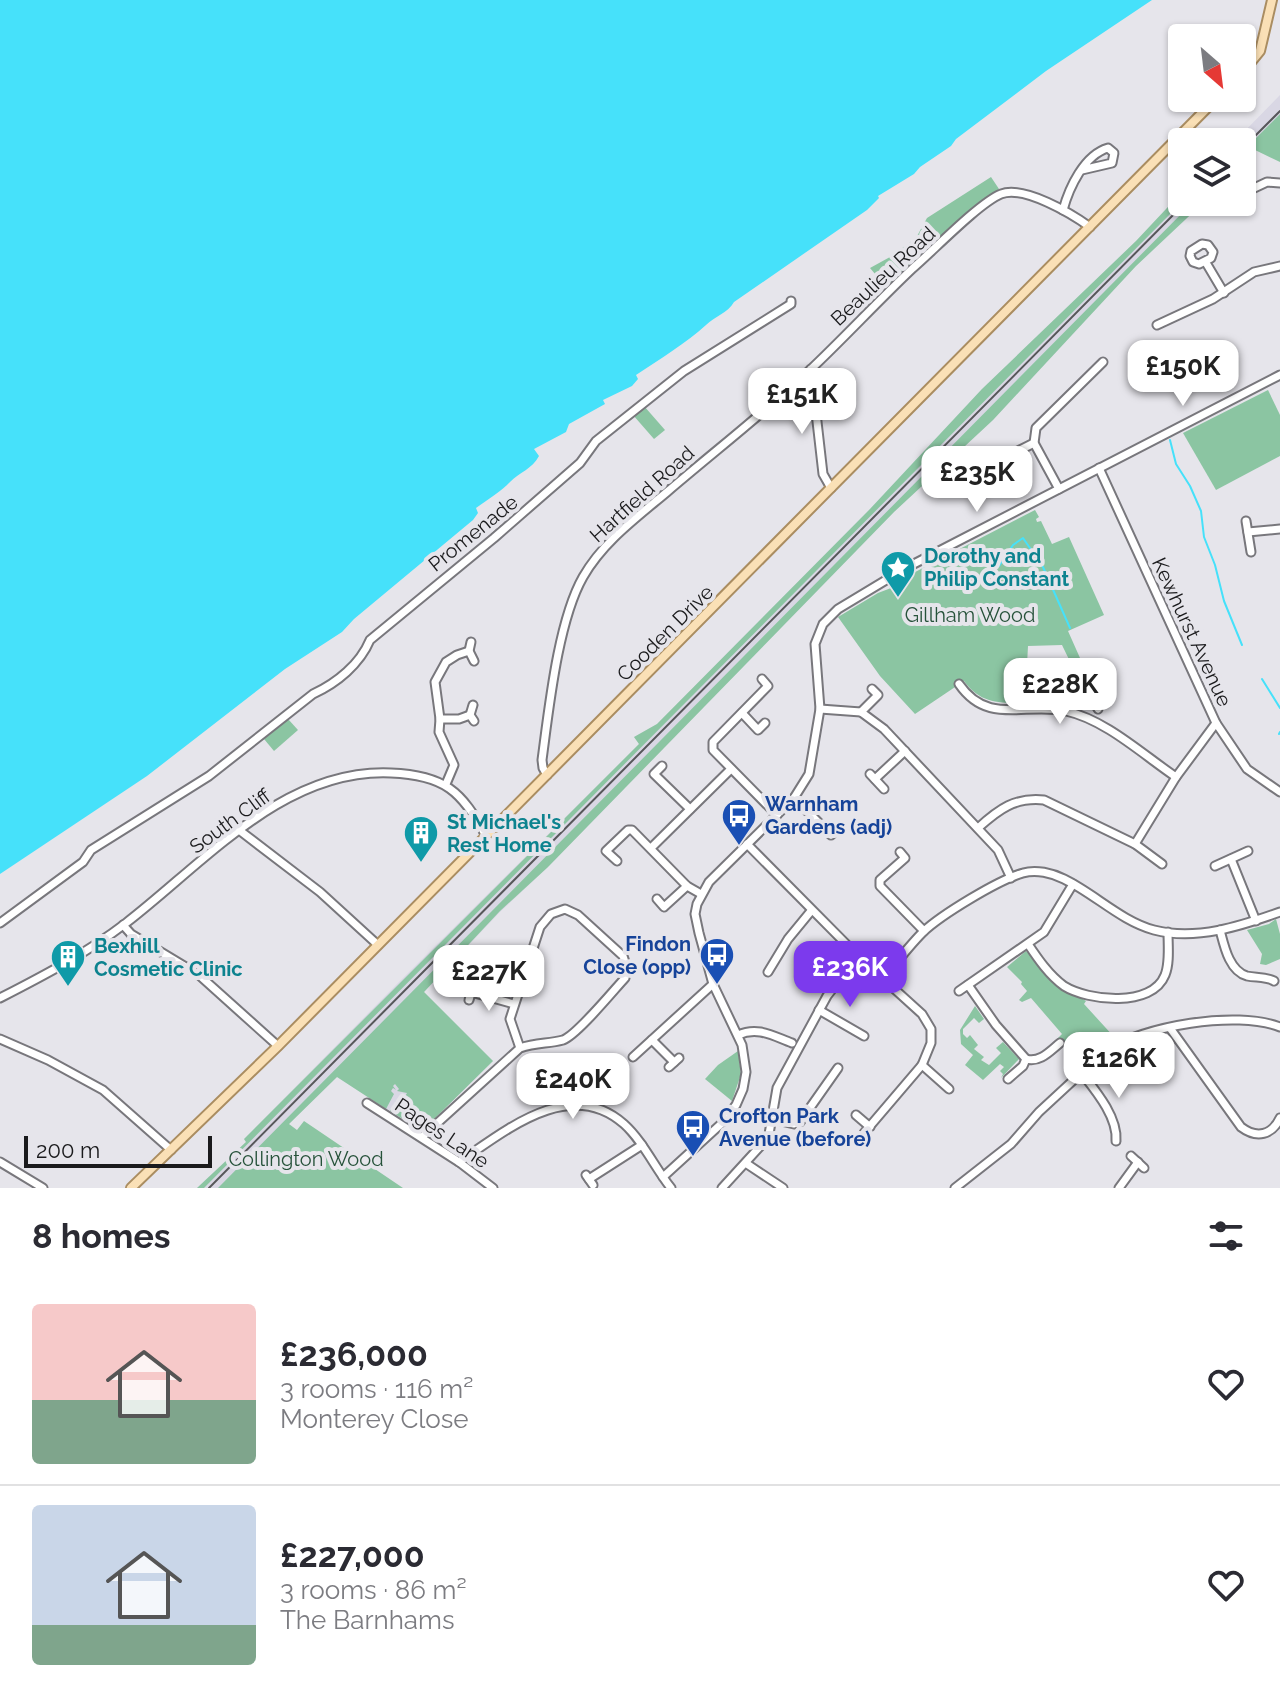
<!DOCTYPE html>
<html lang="en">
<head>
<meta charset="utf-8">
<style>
	body { margin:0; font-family:Raleway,sans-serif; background:#f2f2f3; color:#2b2b33; height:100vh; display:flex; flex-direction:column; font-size:30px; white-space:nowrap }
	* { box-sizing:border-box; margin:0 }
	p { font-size:26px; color:#7c7c81 }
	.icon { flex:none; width:44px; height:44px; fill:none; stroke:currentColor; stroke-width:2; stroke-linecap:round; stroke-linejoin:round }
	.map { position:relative; height:1188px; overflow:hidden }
	.panel { display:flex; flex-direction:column; background:#fff; flex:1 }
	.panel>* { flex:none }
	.needle { width:52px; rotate:152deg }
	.tools { position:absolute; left:1168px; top:24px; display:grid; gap:16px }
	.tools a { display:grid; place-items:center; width:88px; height:88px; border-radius:8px; background:#fff; box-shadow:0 2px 6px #0004; font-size:40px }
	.scale { position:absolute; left:24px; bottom:20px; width:188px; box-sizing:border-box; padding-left:8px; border:4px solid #1a1a1c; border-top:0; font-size:22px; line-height:28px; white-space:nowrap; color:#1a1a1c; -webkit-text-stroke:6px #e6e5eb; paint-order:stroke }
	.price { position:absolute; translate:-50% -68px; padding:0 18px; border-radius:16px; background:#fff; color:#222; font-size:26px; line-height:52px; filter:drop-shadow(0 2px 4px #0008) }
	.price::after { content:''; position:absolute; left:50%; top:48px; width:24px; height:18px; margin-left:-12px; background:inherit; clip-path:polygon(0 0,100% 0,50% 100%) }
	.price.active { background:#7c3aed; color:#fff }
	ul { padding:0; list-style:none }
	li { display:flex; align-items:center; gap:24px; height:200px; padding:0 32px }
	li+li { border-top:2px solid #e1e1e2 }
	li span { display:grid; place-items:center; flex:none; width:224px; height:160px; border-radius:8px; color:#555 }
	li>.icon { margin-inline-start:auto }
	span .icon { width:96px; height:96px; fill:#fffc; stroke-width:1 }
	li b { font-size:34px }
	h2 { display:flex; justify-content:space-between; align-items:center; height:96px; padding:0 32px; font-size:34px }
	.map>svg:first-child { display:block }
	.built { fill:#d9d7e4 }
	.green { fill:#8bc5a2 }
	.water { fill:#46e1fa }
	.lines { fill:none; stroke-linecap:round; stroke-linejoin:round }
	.stream { stroke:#46e1fa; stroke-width:2 }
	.minor-casing { stroke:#78777c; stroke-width:11 }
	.major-casing { stroke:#aa8d61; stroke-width:12 }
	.minor { stroke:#fff; stroke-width:7 }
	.major { stroke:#fae0b6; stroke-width:8 }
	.rail { stroke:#57575a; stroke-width:2 }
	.labels { text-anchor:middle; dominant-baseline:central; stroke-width:8; stroke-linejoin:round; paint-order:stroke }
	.street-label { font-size:20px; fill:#1a1a1c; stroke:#e6e5eb }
	.culture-label { font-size:20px; font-weight:bold; fill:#0d838f; stroke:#e6e5eb; text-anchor:start }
	.park-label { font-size:20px; fill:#26523a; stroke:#e6e5eb }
	.transit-label { font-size:20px; font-weight:bold; fill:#164399; stroke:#e6e5eb; text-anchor:start }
</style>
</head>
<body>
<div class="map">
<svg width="1280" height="1188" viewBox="0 0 1280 1188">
	<rect width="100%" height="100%" fill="#e6e5eb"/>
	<g class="built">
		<polygon points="1280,95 1280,120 1242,161 1242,142 1234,142"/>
		<polygon points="1182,192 1182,202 1204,202 1136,266 993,420 894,512 548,867 500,912 424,992 493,1061 422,1131 337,1077 258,1154 237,1188 197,1188 246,1142 244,1139 400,981 639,744 634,737 657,724 870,509 982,389 1136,241"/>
	</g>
	<g class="green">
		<polygon points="1280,114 1280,162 1253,149 1242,161 1242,152"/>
		<polygon points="991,177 999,189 961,218 887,288 886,287 870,268 890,257 916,238 927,218"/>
		<polygon points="1182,192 1182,202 204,1188 197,1188 246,1142 244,1139 639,744 634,737 657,724 870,509 982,389 1136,241"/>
		<polygon points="1193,202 1204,202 1136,266 993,420 894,512 548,867 500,911 424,992 493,1061 422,1131 390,1111 396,1101 401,1103 407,1093 397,1091 399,1089 395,1084 393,1086 396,1090 393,1088 391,1091 394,1094 386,1109 337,1077 289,1124 297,1130 304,1121 403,1188 218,1188"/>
		<polygon points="1268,390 1280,415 1280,456 1216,490 1183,433"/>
		<polygon points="644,406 665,430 654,439 633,415"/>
		<path d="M1035 510 1039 517 1036 519 1037 522 1041 521 1052 544 1069 537 1104 615 1068 631 1088 676 1079 680 1062 645 1028 646 1025 703C999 703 981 704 964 681L915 714 880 676 838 617 878 593 891 588 892 584Z"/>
		<polygon points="288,719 298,730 274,751 264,739"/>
		<polygon points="1276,919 1280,934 1280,959 1266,965 1260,964 1262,954 1247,930 1269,924"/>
		<polygon points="1026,951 1069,991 1086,1001 1084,1004 1115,1038 1086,1062 1038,1109 1085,1062 1067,1043 1063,1046 1057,1039 1062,1034 1031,998 1022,1002 1019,1000 1027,991 1021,984 1022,982 1007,967"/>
		<polygon points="975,1006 984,1019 979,1023 974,1018 963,1029 963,1034 967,1038 970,1035 978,1045 974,1049 984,1057 981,1060 989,1065 1001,1053 996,1048 1003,1042 1019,1059 1001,1078 1003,1074 1000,1071 1004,1067 1000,1064 983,1080 965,1065 973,1055 961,1044 960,1030"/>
		<polygon points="738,1051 741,1074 732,1101 705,1079 718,1065"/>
	</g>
	<path class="water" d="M0 0H1152L1046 71 956 139 951 146 920 167 914 174 878 196 879 198 867 210 734 302C728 313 715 316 706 325 686 343 660 359 636 375L638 379 632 386 603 400 605 404 569 424 566 432 534 449 539 456C532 469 520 472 510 482 502 491 488 499 476 508L478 513 473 520 354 619 342 632 285 669 147 776 0 874Z"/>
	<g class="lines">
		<g class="stream">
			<polyline points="1170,440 1176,464 1190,486 1201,511 1204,537 1215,565 1224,601 1242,645"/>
			<polyline points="951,555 973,558 989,567 999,566 1013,545 1023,538 1043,567 1070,628"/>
			<polyline points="1262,679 1280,708"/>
			<polyline points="1279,734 1280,732"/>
		</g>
		<defs>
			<g id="minor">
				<polyline points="1250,190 1267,182 1280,183"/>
				<path d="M1063 210C1069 188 1084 155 1108 148L1114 153 1112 163 1082 170"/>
				<polyline points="1205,261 1211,258 1213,252 1208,245 1202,244 1191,251 1190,256 1193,262 1199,264 1205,261 1224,293"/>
				<polyline points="1157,325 1213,299 1254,272 1280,266"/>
				<polyline points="811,369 823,474 831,488"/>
				<polyline points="986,457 990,465 1034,443"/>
				<polyline points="1099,468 1216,723 1247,769 1280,792"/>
				<polyline points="1059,489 1034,443 1036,428 1103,362"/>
				<polyline points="1246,521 1251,552"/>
				<polyline points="1248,532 1280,529"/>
				<polyline points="471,642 469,651 474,661"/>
				<polyline points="762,679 768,686 713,742 713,750 777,815"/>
				<polyline points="1083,679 1098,709"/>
				<path d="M959 684C988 726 1025 702 1066 711 1106 720 1142 754 1176 777"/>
				<polyline points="473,705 470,715 474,721"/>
				<polyline points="820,709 861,712 884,729 998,850 1011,878"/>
				<polyline points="861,712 878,695 872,689"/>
				<polyline points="742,713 758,730 765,723"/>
				<polyline points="440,719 459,719 470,715"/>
				<polyline points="662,766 654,774 690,809"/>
				<polyline points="870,774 884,789"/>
				<path d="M547 775 543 768 542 760C549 708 558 621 583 577 603 542 636 518 667 492 715 451 764 413 810 370 845 337 878 301 913 268 933 251 979 203 1001 194 1024 185 1072 214 1090 227"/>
				<polyline points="875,779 905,751"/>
				<polyline points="446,784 454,765 439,732 440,719 435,682 446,662 457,655 469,651"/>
				<polyline points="794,798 831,835 838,828"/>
				<path d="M978 828C999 809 1015 797 1044 800L1135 844 1162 864"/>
				<polyline points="239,830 320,892 378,945"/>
				<polyline points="747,844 858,956 922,1014 931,1029 931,1043 922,1065 864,1133"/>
				<polyline points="1135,844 1176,777 1216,723"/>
				<polyline points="651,848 731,769"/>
				<polyline points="900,852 905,858 880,880 880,886 924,931"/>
				<polyline points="1231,859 1256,921"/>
				<polyline points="617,861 606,851 628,830 632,830 687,886 701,894"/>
				<polyline points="1215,866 1248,851"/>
				<polyline points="657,899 664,907 687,886"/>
				<path d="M0 923 83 862 91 850 209 776 313 694C337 683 360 664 370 640L494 538 580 463 596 441 684 371 791 304V301"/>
				<polyline points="123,925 131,934 199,975 278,1046"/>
				<path d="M1220 930C1224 945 1229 971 1247 976 1256 978 1264 976 1274 981"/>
				<path d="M1028 944C1038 959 1049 975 1064 986 1088 1001 1152 1008 1165 975 1170 963 1168 946 1168 932"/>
				<polyline points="768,972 788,939 811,911"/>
				<path d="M883 979C896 963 909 946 923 932 941 915 998 880 1023 873 1036 869 1052 873 1064 879 1095 894 1121 921 1154 930 1196 941 1241 926 1280 912"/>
				<polyline points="968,985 996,1025 1026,1059"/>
				<polyline points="959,991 1044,932 1073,884"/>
				<polyline points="471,992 514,1004"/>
				<path d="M0 998C43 976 87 953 126 923 204 863 284 768 391 773 444 775 462 791 486 836"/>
				<polyline points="469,1000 473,986"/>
				<polyline points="819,1010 864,1036"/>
				<path d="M1170 1028 1241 1127C1257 1139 1272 1135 1280 1118"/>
				<path d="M738 1035C758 1026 773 1036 792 1043"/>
				<polyline points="0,1039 48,1060 103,1090 171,1150"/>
				<polyline points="652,1040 674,1062"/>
				<polyline points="633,1057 713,984"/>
				<polyline points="922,1065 949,1089"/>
				<polyline points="669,1067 679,1058"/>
				<path d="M1081 1072C1095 1090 1118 1117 1116 1141"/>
				<path d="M1008 1079 1023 1066 1026 1059C1040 1063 1050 1051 1060 1043"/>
				<polyline points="367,1103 459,1162 493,1188"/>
				<polyline points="856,1115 870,1127"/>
				<polyline points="772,1119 794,1124 800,1122 838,1068"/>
				<path d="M422 1137 520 1048C536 1042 548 1044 563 1040 577 1035 613 991 625 978L627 968 623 956 578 915 565 909 551 914 540 927 510 1019 520 1048"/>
				<polyline points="1131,1156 1144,1168"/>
				<polyline points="0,1162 43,1188"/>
				<path d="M459 1162C505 1131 570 1076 624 1124 643 1141 655 1168 671 1188"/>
				<polyline points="747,1164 783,1188"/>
				<polyline points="586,1175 593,1185"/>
				<polyline points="663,1177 721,1124 736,1105 743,1089 746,1072 742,1045 713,984 699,933 695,914 697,904 709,882 794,798 809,774 820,709 815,644 823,624 838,609 906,568 1280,375"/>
				<polyline points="589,1179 642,1145"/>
				<polyline points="722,1188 765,1141 769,1134 777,1088 827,996 858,956"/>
				<path d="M955 1188 1011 1144 1039 1112 1105 1051C1144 1026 1236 1010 1280 1027"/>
				<polyline points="1119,1188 1138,1162"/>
			</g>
			<g id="major">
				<polyline points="1242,73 1260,51 1272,0"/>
				<polyline points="131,1188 278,1046 1217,98"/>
			</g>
		</defs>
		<use href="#minor" class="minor-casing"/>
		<use href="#major" class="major-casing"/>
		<use href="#minor" class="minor"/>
		<use href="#major" class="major"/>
		<g class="rail">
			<polyline points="1242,149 1280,111"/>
			<polyline points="209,1188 1186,202"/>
		</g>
	</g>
	<defs>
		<symbol id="sight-pin" viewBox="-11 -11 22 30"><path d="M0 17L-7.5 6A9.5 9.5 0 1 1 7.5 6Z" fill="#0f9aa8" stroke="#e6e5eb"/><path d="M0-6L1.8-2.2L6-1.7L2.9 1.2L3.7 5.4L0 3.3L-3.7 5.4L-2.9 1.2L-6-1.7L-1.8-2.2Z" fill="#fff"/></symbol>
		<symbol id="bus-pin" viewBox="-11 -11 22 30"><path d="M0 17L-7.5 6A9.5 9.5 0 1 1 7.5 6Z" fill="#1a4fb4" stroke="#e6e5eb"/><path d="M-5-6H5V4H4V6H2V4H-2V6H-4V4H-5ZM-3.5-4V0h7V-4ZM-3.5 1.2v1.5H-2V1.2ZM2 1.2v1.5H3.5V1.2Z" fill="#fff"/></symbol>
		<symbol id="building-pin" viewBox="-11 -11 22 30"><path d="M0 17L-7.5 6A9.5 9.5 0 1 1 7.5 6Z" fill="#0f9aa8" stroke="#e6e5eb"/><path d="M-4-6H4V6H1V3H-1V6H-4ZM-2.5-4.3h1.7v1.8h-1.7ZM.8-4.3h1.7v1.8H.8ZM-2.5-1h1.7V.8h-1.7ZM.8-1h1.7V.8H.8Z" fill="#fff"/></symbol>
	</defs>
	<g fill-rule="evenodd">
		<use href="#sight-pin" x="878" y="548" width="40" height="54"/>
		<use href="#bus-pin" x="719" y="796" width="40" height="54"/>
		<use href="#building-pin" x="401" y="813" width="40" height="54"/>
		<use href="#bus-pin" x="697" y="935" width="40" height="54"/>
		<use href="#building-pin" x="48" y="937" width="40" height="54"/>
		<use href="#bus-pin" x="673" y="1107" width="40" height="54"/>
	</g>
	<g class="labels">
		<g class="street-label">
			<text transform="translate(883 276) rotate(-43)">Beaulieu Road</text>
			<text transform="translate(642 494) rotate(-42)">Hartfield Road</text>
			<text transform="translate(473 533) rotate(-39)">Promenade</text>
			<text transform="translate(1192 632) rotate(65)">Kewhurst Avenue</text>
			<text transform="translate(665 633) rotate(-45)">Cooden Drive</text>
			<text transform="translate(230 821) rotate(-36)">South Cliff</text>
			<text transform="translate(442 1133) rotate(34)">Pages Lane</text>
		</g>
		<g class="culture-label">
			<text x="924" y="556">Dorothy and<tspan x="924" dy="23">Philip Constant</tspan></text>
			<text x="447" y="822">St Michael's<tspan x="447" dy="23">Rest Home</tspan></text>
			<text x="94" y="946">Bexhill<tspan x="94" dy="23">Cosmetic Clinic</tspan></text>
		</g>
		<g class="park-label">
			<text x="970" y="615">Gillham Wood</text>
			<text x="306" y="1159">Collington Wood</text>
		</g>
		<g class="transit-label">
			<text x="765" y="804">Warnham<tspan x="765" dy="23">Gardens (adj)</tspan></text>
			<text x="691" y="944" text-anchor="end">Findon<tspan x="691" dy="23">Close (opp)</tspan></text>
			<text x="719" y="1116">Crofton Park<tspan x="719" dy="23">Avenue (before)</tspan></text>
		</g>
	</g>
</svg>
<div class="tools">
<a><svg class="needle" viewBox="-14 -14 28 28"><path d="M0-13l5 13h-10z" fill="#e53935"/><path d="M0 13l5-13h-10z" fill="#7c7c81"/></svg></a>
<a><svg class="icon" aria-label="layers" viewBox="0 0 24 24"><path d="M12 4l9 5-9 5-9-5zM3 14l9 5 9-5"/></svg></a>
</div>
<div class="scale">200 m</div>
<b class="price" style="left:1183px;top:408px">£150K</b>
<b class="price" style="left:802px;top:436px">£151K</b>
<b class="price" style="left:977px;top:514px">£235K</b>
<b class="price" style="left:1060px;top:726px">£228K</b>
<b class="price active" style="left:850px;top:1009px">£236K</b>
<b class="price" style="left:489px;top:1013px">£227K</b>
<b class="price" style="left:1119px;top:1100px">£126K</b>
<b class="price" style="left:573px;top:1121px">£240K</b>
</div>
<section class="panel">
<h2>8 homes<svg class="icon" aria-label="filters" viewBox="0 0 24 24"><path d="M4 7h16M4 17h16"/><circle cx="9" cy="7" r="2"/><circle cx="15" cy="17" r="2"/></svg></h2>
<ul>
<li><span style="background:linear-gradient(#f6c9c9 60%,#7fa58c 0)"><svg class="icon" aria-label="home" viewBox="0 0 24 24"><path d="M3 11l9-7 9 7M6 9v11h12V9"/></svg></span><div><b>£236,000</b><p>3 rooms · 116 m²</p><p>Monterey Close</p></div><svg class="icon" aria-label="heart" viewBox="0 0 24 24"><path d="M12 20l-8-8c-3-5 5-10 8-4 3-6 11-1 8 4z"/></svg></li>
<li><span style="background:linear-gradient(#c9d6e8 75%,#7fa58c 0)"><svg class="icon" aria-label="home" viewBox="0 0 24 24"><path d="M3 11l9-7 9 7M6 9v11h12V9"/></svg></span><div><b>£227,000</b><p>3 rooms · 86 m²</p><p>The Barnhams</p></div><svg class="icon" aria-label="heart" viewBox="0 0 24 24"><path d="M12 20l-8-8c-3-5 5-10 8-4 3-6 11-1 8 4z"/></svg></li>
</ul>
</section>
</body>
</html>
